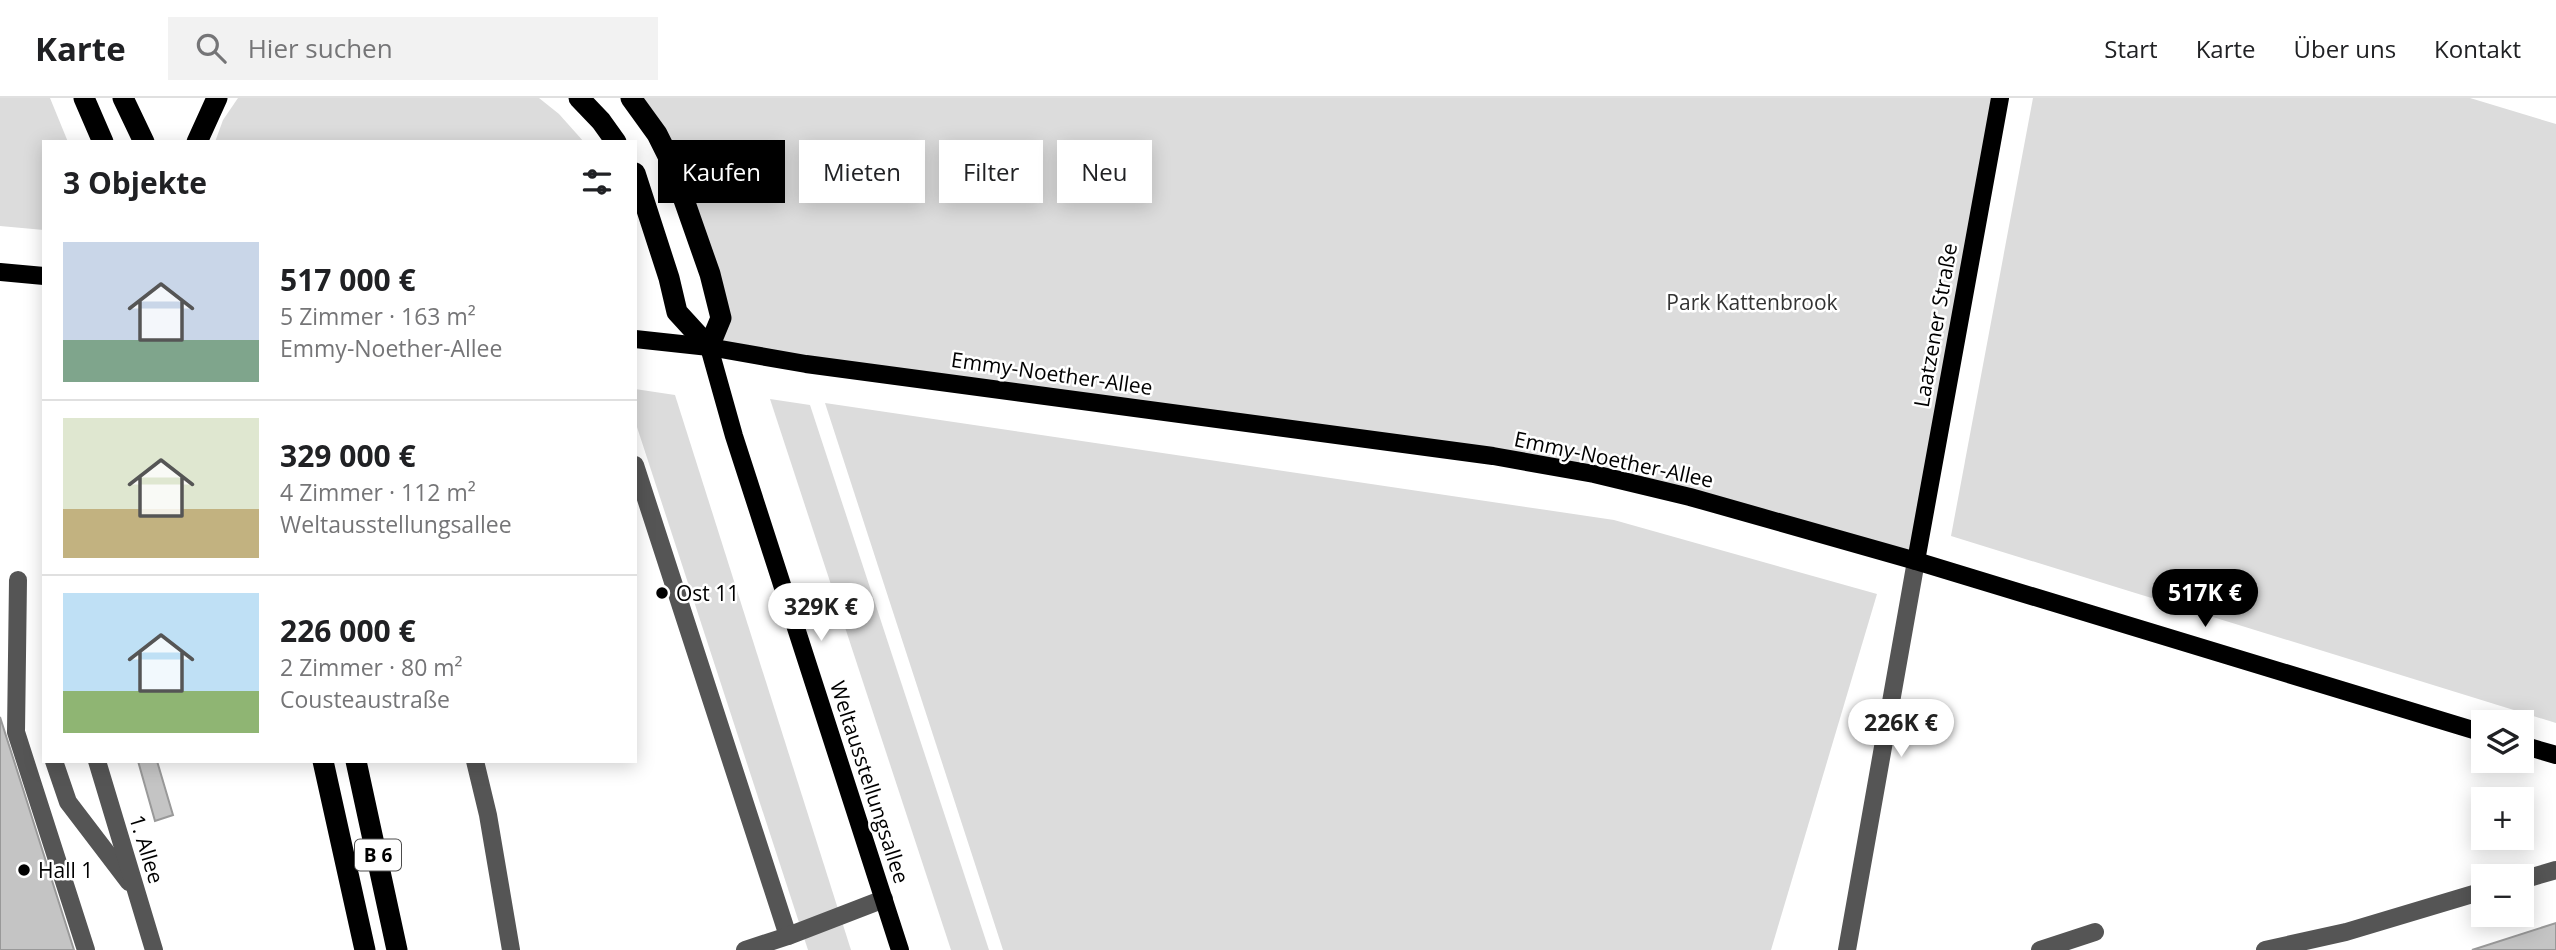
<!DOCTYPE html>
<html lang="de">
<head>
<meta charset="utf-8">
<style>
	body { margin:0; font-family:"Open Sans",sans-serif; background:#f2f2f2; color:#202124; height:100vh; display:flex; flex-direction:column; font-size:26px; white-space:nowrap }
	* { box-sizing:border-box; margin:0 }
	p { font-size:23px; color:#757577 }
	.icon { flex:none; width:38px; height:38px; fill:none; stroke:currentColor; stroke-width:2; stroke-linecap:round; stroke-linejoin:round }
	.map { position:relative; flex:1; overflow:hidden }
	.details { position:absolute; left:42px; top:42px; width:595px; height:623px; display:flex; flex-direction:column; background:#fff; border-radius:0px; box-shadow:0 4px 18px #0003 }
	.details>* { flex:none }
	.top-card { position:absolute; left:658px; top:42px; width:665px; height:63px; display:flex; gap:14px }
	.controls { position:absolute; left:2471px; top:612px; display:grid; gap:14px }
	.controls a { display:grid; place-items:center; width:63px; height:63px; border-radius:0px; background:#fff; box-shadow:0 4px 18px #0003; font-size:35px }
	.price { position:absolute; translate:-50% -60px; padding:0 16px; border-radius:24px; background:#fff; color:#222; font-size:23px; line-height:46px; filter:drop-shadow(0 2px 4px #0008) }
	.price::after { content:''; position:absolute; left:50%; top:42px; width:21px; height:16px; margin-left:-10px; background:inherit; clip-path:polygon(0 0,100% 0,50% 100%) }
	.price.current { background:#000; color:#fff }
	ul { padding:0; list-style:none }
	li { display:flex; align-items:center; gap:21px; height:175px; padding:0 21px }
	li+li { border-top:2px solid #e0e0e0 }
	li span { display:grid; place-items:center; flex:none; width:196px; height:140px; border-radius:0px; color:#555 }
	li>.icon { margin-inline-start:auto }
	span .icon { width:84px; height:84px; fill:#fffc; stroke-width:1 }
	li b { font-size:30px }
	h2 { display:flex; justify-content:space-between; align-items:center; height:84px; padding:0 21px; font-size:30px }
	.chip { padding:0 24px; border-radius:0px; background:#fff; box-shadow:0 4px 18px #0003; font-size:24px; line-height:63px }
	.chip.current { background:#000; color:#fff }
	header { display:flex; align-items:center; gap:42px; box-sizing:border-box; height:98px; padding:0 35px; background:#fff; border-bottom:2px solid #e0e0e0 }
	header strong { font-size:33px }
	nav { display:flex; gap:38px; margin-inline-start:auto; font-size:24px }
	.search { width:490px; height:63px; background:#f2f2f2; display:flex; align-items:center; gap:18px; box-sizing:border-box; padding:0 24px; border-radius:0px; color:#757577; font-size:26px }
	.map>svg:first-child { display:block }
	.green { fill:#dcdcdc }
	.building { fill:#c4c4c4; stroke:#999; stroke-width:2 }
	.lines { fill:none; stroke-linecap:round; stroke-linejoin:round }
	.minor { stroke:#555; stroke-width:18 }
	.major { stroke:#000; stroke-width:18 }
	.highway { stroke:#000; stroke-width:21 }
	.poi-dot { fill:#000; stroke:#fff; stroke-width:2.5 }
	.labels { text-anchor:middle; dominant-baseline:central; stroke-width:5; stroke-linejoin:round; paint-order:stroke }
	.shield { fill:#fff; stroke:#4c4c4c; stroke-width:2 }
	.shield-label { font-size:19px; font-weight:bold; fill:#000 }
	.park-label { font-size:21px; fill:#333; stroke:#fff }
	.street-label { font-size:21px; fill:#000; stroke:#fff }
	.poi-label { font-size:21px; fill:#000; stroke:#fff; text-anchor:start }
</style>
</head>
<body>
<header>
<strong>Karte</strong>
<div class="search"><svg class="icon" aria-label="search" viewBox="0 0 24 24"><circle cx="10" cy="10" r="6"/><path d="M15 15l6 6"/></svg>Hier suchen</div>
<nav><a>Start</a><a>Karte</a><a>Über uns</a><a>Kontakt</a></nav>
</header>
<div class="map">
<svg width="2556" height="852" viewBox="0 0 2556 852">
	<rect width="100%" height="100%" fill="#fff"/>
	<g class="green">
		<polygon points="0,0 50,0 68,44 44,44 44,132 0,128"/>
		<polygon points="238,0 539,0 559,16 584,44 215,44 223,22"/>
		<polygon points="631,0 2000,0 1916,463 1594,376 709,249 721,220 710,176"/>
		<polygon points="2033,0 2470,0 2556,26 2556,625 1951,438"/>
		<polygon points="635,291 675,297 851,852 808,852 635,323"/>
		<polygon points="770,301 810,307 989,852 951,852"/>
		<polygon points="825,305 1614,422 1877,496 1771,852 1003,852"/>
	</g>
	<g class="building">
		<polygon points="0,619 23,691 74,852 0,852"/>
		<polygon points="138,663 157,663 173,717 155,723"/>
		<polygon points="2556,825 2556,852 2472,852"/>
	</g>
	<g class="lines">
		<g class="minor">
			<polyline points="635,367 788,838"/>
			<polyline points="18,482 16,634 86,852"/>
			<polyline points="54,663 68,704 129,784"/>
			<polyline points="97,663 154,852"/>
			<polyline points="475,663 488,717 511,852"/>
			<polyline points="2522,782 2556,772"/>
			<polyline points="745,852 788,838 884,801"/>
			<polyline points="1847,852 1916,463"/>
			<polyline points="2040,852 2095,834"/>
			<polyline points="2265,852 2346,834 2483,793"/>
		</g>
		<g class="major">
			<polyline points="0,174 44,178"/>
			<polyline points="635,241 709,249 806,266 1493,358 1594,376 1690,399 1916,463 2483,635"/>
			<polyline points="709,249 734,338 900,852"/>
			<polyline points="1916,463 2000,0"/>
			<polyline points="2522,647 2556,657"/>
		</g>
		<g class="highway">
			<polyline points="84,0 103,44"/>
			<polyline points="123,0 144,44"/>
			<polyline points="579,0 601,23 616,44"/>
			<polyline points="631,0 657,36 670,62 710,176 721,220 709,249 677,214 669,180 635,75"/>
			<polyline points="197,44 217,0"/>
			<polyline points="323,663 365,852"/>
			<polyline points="356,663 397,852"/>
		</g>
	</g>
	<g class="poi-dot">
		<circle cx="662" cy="495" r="7"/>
		<circle cx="24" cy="772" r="7"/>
	</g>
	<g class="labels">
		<rect class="shield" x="355" y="741.5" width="46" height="31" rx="5"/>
		<g class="shield-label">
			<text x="378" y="757">B 6</text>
		</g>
		<g class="park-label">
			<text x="1752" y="204">Park Kattenbrook</text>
		</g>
		<g class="street-label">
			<text transform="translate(1935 227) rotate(-80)">Laatzener Straße</text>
			<text transform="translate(1052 275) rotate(8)">Emmy-Noether-Allee</text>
			<text transform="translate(1614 361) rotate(12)">Emmy-Noether-Allee</text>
			<text transform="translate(870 684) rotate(72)">Weltausstellungsallee</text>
			<text transform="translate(147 751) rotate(73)">1. Allee</text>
		</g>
		<g class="poi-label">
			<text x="676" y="495">Ost 11</text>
			<text x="38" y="772">Hall 1</text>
		</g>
	</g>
</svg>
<div class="controls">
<a><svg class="icon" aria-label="layers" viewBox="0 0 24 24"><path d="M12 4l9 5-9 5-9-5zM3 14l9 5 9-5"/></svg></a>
<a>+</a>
<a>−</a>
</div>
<b class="price current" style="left:2205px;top:531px">517K €</b>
<b class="price" style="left:821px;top:545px">329K €</b>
<b class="price" style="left:1901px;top:661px">226K €</b>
<div class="top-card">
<a class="chip current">Kaufen</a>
<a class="chip">Mieten</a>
<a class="chip">Filter</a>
<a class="chip">Neu</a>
</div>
<section class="details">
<h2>3 Objekte<svg class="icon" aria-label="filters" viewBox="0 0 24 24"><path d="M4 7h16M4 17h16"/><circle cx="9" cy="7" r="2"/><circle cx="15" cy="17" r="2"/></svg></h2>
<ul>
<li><span style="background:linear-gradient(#c9d6e8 70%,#7fa58c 0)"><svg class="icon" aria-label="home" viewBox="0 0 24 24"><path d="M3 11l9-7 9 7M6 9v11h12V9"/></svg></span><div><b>517 000 €</b><p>5 Zimmer · 163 m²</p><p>Emmy-Noether-Allee</p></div></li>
<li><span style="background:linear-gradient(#dfe7d0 65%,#c2b280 0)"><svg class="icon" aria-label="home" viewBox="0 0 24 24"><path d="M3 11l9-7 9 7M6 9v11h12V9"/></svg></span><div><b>329 000 €</b><p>4 Zimmer · 112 m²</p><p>Weltausstellungsallee</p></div></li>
<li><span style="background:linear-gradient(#bfe0f5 70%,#8fb573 0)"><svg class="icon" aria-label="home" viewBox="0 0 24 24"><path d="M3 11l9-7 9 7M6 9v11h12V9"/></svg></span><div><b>226 000 €</b><p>2 Zimmer · 80 m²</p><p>Cousteaustraße</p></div></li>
</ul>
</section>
</div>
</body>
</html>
